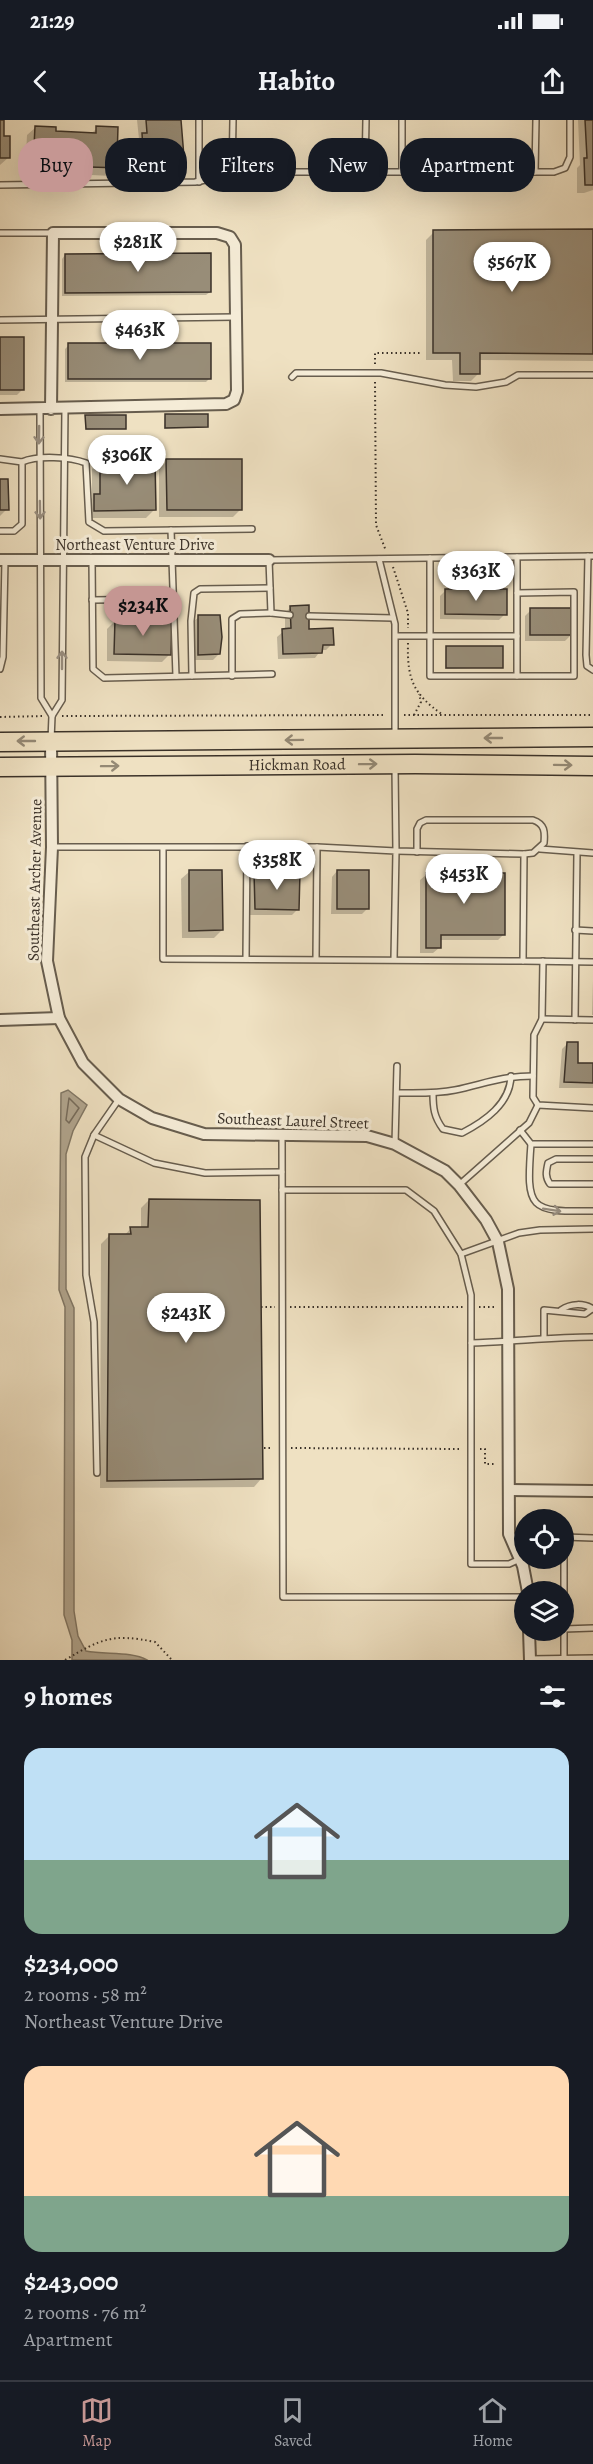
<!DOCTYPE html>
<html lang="en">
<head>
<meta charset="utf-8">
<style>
	body { margin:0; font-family:Alegreya,serif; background:#242831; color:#f1f3f6; height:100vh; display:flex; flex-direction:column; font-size:22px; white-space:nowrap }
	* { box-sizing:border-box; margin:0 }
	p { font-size:20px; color:#9ea1a6 }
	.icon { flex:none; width:33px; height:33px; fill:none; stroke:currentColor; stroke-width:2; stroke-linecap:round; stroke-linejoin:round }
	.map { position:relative; height:1540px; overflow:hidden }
	.panel { display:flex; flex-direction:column; background:#171b24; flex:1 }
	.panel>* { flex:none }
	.hud { position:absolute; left:18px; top:18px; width:558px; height:54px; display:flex; gap:12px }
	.fabs { position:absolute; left:514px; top:1389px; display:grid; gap:12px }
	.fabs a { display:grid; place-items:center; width:60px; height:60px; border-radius:50%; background:#171b24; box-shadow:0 6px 24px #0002; font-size:30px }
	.price { position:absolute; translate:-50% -51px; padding:0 14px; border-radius:21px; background:#fff; color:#222; font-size:20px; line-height:39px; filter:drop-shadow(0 2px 3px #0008) }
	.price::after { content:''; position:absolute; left:50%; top:36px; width:18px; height:14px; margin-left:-9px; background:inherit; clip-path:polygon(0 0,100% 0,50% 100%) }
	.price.on { background:#c59692; color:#111 }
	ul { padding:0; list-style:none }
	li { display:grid; align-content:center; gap:12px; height:318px; padding:0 24px }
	li span { display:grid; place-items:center; height:186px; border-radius:18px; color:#555 }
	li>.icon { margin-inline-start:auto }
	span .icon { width:108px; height:108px; fill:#fffc; stroke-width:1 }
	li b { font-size:26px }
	h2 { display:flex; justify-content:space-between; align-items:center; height:72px; padding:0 24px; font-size:26px }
	.chip { padding:0 21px; border-radius:24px; background:#171b24; box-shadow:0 6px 24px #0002; font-size:21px; line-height:54px }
	.chip.on { background:#c59692; color:#111 }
	.status { display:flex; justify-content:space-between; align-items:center; height:42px; padding:0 30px; background:#171b24; direction:ltr }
	.status svg { height:16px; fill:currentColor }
	header { display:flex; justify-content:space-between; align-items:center; height:78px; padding:0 24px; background:#171b24; font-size:27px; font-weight:700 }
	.dock { display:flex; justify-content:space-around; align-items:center; height:84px; border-top:2px solid #363941; background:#171b24; font-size:16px; color:#9ea1a6 }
	.dock a { display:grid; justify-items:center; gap:3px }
	.dock .on { color:#c59692 }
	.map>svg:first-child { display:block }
	.water { fill:#b1a58e; stroke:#817765; stroke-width:1.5 }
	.shadow { fill:#0003 }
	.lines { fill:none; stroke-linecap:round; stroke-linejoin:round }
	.shore { stroke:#766b5b; stroke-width:1.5 }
	.building { fill:#988d78; stroke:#3a3128; stroke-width:1.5 }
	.service-casing { stroke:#675d4e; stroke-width:8 }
	.minor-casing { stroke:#675d4e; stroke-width:14 }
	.trunk-casing { stroke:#3a3128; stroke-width:21 }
	.path { stroke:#3a3128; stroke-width:2; stroke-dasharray:1.5 3; stroke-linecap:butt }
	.service { stroke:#f5ecd7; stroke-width:5 }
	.minor { stroke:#f5ecd7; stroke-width:10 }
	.trunk { stroke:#efe1c2; stroke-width:18 }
	.oneway { stroke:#988e80 }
	.oneway2 { stroke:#948975 }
	.labels { text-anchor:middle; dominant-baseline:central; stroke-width:6; stroke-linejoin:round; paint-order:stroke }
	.street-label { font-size:16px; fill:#3a3128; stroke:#f5ecd7 }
</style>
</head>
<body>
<div class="status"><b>21:29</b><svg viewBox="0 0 49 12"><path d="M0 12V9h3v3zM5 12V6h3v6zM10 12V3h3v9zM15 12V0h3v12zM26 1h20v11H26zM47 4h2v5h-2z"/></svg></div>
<header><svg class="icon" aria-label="back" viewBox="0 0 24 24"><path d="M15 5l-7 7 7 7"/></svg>Habito<svg class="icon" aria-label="share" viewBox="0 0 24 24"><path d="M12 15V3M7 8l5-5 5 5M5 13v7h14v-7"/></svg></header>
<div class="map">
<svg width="593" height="1540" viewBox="0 0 593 1540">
	<rect width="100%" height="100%" fill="#efe1c2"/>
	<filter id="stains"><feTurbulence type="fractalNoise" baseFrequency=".00333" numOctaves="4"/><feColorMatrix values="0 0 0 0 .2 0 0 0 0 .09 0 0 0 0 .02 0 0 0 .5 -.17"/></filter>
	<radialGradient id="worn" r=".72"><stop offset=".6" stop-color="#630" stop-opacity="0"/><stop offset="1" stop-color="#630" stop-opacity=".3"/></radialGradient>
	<path class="water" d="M68 970 87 985 73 1011 66 1034V1169L74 1188V1491L78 1516 86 1531C105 1535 131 1531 147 1540H72V1520L64 1495 65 1187 59 1170 61 973Z"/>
	<g class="shadow">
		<polygon points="0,0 3,0 3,17 9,37 0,45"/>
		<polygon points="137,0 179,0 182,36 174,44 147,45 147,38 135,39 135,23 139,19"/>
		<polygon points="578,0 593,0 593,70 584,73 577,73 577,48 580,45"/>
		<polygon points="35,8 55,12 91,14 97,8 120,48 112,56 50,53 47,57 25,56 27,15"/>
		<polygon points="593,110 593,241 478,240 479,253 471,261 453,261 452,240 426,240 426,120 434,112"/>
		<polygon points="65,135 210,172 206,175 62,176 62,139"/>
		<polygon points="0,218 23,269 17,275 0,275"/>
		<polygon points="69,225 210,258 206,262 65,262 65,229"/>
		<polygon points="165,295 207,307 164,309"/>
		<polygon points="86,297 124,308 85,310"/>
		<polygon points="100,341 154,390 146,398 86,398 86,384 92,378 92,349"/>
		<polygon points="167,341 241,389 233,397 159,397 159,349"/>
		<polygon points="0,361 7,389 0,396"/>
		<polygon points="446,470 505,494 499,500 440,499 440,476"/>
		<polygon points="291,487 308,510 332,524 326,530 321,530 315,538 278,539 277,517 285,510 285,493"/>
		<polygon points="531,490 571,515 565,521 525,521 525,496"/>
		<polygon points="199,497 219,534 213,540 193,540 193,502"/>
		<polygon points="115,501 170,534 162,542 107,541 107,509"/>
		<polygon points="446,528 501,547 445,549"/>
		<polygon points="337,751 368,788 362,794 331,794 332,757"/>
		<polygon points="189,752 222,810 214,818 182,818 181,759"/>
		<polygon points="254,753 298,789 292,795 250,795 248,759"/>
		<polygon points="426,755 504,814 498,820 439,820 439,828 433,833 420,833 420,760"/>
		<polygon points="593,860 593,895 592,895"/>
		<polygon points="568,923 577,944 593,944 593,968 559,968 562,929"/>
		<polygon points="149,1080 261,1359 254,1367 100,1368 101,1124 109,1116 124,1116 131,1108 141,1109 141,1088"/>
	</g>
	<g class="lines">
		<polygon class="shore" points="69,978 79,988 69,1003 66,1000"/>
	</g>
	<g class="building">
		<polygon points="0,0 4,0 4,16 10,16 10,38 0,38"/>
		<polygon points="146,0 181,0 184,37 155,38 154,31 143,31 142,13 147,13"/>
		<polygon points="585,0 593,0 593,65 585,65 584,38 587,38"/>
		<polygon points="35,6 56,7 56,11 96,13 96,6 118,7 117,40 122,41 122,48 56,46 56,49 33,48"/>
		<polygon points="593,109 593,234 480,233 480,254 460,254 460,233 433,233 433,110"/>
		<polygon points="211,133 211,172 65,173 65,134"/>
		<rect x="0" y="217" width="24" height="53"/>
		<rect x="68" y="223" width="143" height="36"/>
		<polygon points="165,294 208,294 208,307 165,308"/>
		<polygon points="85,295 126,295 126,309 86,309"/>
		<polygon points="166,339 242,339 242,390 167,390"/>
		<polygon points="100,340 155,340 156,390 94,391 94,374 100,374"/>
		<polygon points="0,359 8,359 9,390 0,390"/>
		<polygon points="445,469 507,469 507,495 445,494"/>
		<polygon points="309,485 309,509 333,508 334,525 323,525 322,533 283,534 282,509 291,508 290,486"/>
		<rect x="530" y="488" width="43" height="27"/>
		<polygon points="198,495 220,495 222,517 220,534 198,535"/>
		<polygon points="115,499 172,500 171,535 114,534"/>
		<rect x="446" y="526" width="57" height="22"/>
		<polygon points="189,750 222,750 223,810 189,811"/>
		<rect x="337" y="750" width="32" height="39"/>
		<polygon points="254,752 300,752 299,790 255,789"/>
		<polygon points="426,753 505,753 505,815 441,815 441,828 426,828"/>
		<polygon points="567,922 578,922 578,943 593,943 593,963 564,962"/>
		<polygon points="149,1079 260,1080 263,1359 107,1361 109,1114 131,1114 130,1107 148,1107"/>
	</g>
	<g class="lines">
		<defs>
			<g id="service">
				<polyline points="199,0 199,62"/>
				<polyline points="365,52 366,0"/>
				<polyline points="402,52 402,0"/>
				<polyline points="535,52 536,0"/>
				<polyline points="232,55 233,0"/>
				<polyline points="0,65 195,62 248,52 554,52 565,48 570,37 570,0"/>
				<polyline points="0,113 53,113"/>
				<polyline points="0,200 235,197"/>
				<polyline points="292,257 296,253 381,253 445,265 476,267 506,262 518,255 593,255"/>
				<polyline points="40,289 41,578 52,596"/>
				<polyline points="0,339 22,342"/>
				<polyline points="171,410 176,556"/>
				<path d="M0 411H14L22 404V342C38 335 70 337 86 343L89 402 104 411 252 409"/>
				<polyline points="588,436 586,535 587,546 593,550"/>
				<polyline points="517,437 517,556"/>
				<polyline points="430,438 430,556 574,556 574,472 517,473"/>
				<polyline points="379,439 395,504 395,615"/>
				<polyline points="92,440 93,549 104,558 272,554"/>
				<polyline points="92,480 175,479"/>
				<polyline points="290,495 271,493 269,440 593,436"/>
				<polyline points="309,496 393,498"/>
				<polyline points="396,516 517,516"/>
				<polyline points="0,549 3,537 5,440"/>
				<polyline points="192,556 191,501 194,473 200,469 270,468"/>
				<polyline points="232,556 232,499 240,494 271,493"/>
				<polyline points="51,620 52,596 62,580 65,288"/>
				<polyline points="395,648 396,731 524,734 523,841 593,842"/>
				<polyline points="52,727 317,727 396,731 394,839"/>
				<polyline points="163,728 163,839 523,841"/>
				<polyline points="540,729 593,733"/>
				<path d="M417 732V709L420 703 426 700H533C545 704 545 712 544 723L533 733 524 734"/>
				<polyline points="575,810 593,811"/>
				<polyline points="246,839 247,726"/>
				<polyline points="316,839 317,727"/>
				<polyline points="543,841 542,899 534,915 533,977 538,985 593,988"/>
				<polyline points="542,899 593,900"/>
				<polyline points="575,900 577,733"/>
				<path d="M398 973C417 973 436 974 455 970 484 964 501 956 533 956"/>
				<path d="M433 973C433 988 434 997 443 1009L462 1013C485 1001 510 984 511 956"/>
				<polyline points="119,979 94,1015 154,1043 205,1053 282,1052"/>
				<polyline points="520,1010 531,1024 593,1024"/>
				<polyline points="94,1015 85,1037 86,1155 94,1202 97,1353"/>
				<polyline points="282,1015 283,1477 525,1477"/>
				<polyline points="395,1024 397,946"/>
				<path d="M531 1024C526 1090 529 1092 593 1091"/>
				<path d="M593 1039H556L548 1043C546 1052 545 1057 550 1064H593"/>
				<polyline points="459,1065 529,1003 538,985"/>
				<polyline points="282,1070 406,1070 434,1091 461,1134 471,1175 471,1444 509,1444 520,1439"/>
				<polyline points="461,1134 519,1113 540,1110 593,1109"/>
				<path d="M561 1190C571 1183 584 1183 593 1189"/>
				<polyline points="544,1217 544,1190 585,1194 592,1189"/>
				<path d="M471 1223C512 1222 552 1217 593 1217"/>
				<polyline points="564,1417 564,1540"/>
				<polyline points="564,1417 593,1418"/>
				<polyline points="514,1425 525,1423"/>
				<polyline points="564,1509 593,1508"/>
				<polyline points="530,1539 593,1538"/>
			</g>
			<g id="minor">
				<polyline points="0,289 226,284 234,280 237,271 235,125 230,117 217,113 53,113 51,289"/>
				<polyline points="0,440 269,440"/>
				<polyline points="51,621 52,727 47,841 59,898 83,943 119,979 152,998 204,1014 367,1016 395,1024 445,1051 459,1065 486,1100 498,1122 508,1169 509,1414 523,1446 528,1472"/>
				<polyline points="0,900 59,898"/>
				<polyline points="510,1370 593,1371"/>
				<polyline points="529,1510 530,1540"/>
			</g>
			<g id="trunk">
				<polyline points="0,622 593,617"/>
				<path id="s1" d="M0 647 415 644 593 646"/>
			</g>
		</defs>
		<use href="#service" class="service-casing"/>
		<use href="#minor" class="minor-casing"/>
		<use href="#trunk" class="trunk-casing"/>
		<g class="path">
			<polyline points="375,244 375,233 422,233"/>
			<polyline points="375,262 376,405 386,431"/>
			<polyline points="393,447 408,493 408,508"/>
			<path d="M408 523C407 559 413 574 443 595"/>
			<polyline points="404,595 593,595"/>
			<polyline points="414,595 421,582 419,574"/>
			<polyline points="62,596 386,595"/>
			<polyline points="0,597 44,596"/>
			<polyline points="261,1187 275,1187"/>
			<polyline points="290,1187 464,1187"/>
			<polyline points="479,1187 494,1187"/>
			<polyline points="264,1328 273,1328"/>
			<polyline points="291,1328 462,1329"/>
			<polyline points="480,1329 485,1329 485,1344 494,1344"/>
			<path d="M65 1540C101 1519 112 1513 155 1522L172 1540"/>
		</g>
		<use href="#service" class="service"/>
		<use href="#minor" class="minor"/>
		<use href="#trunk" class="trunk"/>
	</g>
	<defs><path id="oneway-shaft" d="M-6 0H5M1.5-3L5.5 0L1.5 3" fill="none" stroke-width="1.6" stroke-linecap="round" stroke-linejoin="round" transform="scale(1.5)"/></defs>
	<g class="oneway">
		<use href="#oneway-shaft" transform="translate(39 315) rotate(91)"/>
		<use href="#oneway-shaft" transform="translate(40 390) rotate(89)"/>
		<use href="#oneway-shaft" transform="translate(62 540) rotate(-90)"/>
		<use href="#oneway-shaft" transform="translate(552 1090) rotate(9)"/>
	</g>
	<g class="oneway2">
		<use href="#oneway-shaft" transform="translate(493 618) rotate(180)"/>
		<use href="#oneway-shaft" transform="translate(294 620) rotate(179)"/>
		<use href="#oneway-shaft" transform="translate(26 621) rotate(180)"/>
		<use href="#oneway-shaft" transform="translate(368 644) rotate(-1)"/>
		<use href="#oneway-shaft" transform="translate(563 645) rotate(1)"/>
		<use href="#oneway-shaft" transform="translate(110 646) rotate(-1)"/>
	</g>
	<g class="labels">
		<g class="street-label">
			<text x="135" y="425">Northeast Venture Drive</text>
			<text stroke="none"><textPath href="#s1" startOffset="297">Hickman Road</textPath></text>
			<text transform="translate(35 760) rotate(-89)">Southeast Archer Avenue</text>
			<text transform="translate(293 1001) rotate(2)">Southeast Laurel Street</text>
		</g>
	</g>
	<rect width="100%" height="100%" filter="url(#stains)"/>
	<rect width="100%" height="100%" fill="url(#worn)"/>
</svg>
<div class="fabs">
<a><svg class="icon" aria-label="locate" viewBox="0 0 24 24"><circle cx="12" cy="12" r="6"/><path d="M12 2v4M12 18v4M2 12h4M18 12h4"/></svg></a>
<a><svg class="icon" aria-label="layers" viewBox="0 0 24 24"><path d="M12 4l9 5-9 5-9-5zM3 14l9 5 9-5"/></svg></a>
</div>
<b class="price" style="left:138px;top:153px">$281K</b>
<b class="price" style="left:512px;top:173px">$567K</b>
<b class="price" style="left:140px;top:241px">$463K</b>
<b class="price" style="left:127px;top:366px">$306K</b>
<b class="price" style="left:476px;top:482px">$363K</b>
<b class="price on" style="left:143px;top:517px">$234K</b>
<b class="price" style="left:277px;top:771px">$358K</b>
<b class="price" style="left:464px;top:785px">$453K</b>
<b class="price" style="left:186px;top:1224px">$243K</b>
<div class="hud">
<a class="chip on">Buy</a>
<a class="chip">Rent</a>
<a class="chip">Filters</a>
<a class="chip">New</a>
<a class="chip">Apartment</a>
</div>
</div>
<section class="panel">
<h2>9 homes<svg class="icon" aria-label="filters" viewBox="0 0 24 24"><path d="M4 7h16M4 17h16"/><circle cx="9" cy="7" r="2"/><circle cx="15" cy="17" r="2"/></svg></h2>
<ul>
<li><span style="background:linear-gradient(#bfe0f5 60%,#7fa58c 0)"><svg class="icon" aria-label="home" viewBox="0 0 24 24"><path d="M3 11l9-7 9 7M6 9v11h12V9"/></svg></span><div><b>$234,000</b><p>2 rooms · 58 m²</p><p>Northeast Venture Drive</p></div></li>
<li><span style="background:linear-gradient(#ffd9b3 70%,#7fa58c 0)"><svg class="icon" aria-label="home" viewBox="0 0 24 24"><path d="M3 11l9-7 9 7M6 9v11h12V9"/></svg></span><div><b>$243,000</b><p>2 rooms · 76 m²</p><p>Apartment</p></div></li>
</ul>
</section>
<nav class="dock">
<a class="on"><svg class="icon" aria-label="map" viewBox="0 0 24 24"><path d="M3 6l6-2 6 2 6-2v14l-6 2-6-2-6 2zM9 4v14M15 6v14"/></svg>Map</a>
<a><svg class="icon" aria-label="saved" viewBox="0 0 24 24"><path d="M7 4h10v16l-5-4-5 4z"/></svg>Saved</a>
<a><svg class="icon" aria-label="home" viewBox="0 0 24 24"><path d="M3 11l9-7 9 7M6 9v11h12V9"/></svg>Home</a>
</nav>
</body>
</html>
